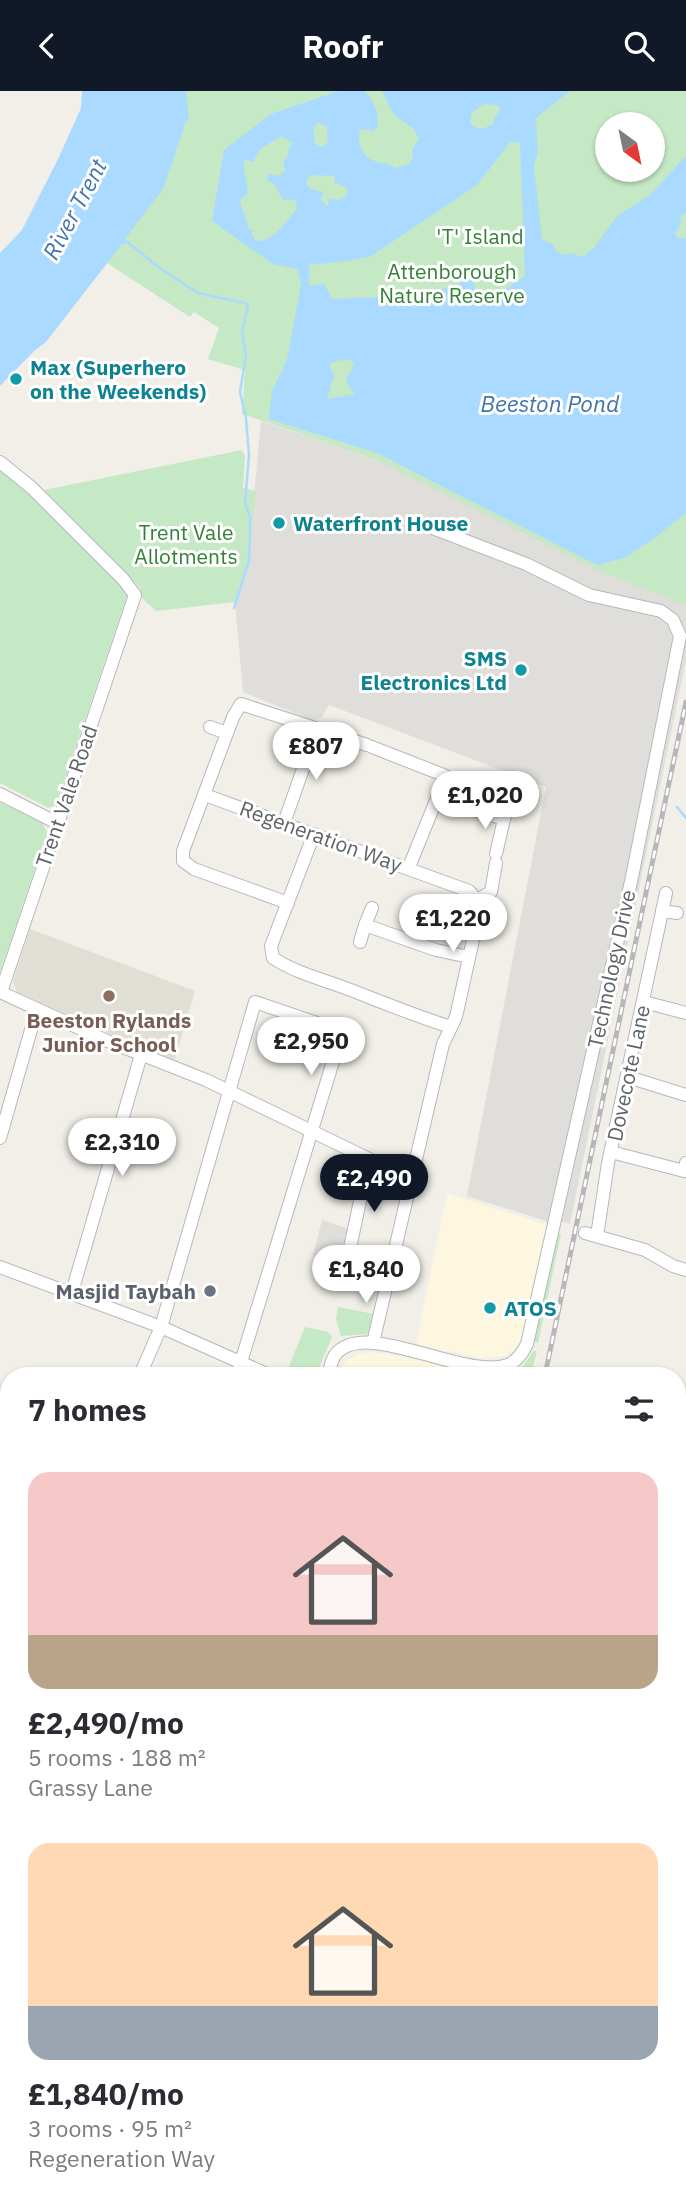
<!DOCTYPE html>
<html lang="en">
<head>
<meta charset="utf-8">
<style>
	body { margin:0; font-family:"IBM Plex Sans",sans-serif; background:#f2f2f3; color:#2b2b33; height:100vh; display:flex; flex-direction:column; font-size:26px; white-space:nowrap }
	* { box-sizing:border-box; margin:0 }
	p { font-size:23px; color:#7c7c81 }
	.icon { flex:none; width:38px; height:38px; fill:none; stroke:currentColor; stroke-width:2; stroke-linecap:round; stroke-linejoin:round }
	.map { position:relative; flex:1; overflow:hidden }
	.details { position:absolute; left:0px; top:1276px; width:686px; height:842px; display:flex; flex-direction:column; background:#fff; border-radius:28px 28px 0 0; box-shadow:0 2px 5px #0004 }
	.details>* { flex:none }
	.needle { width:46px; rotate:147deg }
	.tools { position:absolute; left:595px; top:21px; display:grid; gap:14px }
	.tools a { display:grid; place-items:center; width:70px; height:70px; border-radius:50%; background:#fff; box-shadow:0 2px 5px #0004; font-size:35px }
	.price { position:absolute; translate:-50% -60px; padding:0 16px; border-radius:24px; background:#fff; color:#222; font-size:23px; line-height:46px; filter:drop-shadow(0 2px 4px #0008) }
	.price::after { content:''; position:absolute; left:50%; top:42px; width:21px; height:16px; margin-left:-10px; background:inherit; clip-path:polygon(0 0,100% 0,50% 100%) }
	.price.on { background:#111827; color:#fff }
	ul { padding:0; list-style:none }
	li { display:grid; align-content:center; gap:14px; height:371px; padding:0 28px }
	li span { display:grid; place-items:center; height:217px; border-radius:21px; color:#555 }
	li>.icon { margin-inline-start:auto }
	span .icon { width:126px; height:126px; fill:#fffc; stroke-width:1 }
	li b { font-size:30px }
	h2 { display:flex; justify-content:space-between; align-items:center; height:84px; padding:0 28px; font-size:30px }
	header { display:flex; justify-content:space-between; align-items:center; height:91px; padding:0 28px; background:#111827; color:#fff; font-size:32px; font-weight:700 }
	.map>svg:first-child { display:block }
	.commercial { fill:#fef7e0 }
	.industrial { fill:#e0deda }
	.education { fill:#e1ded6 }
	.green { fill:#c5e8c5; fill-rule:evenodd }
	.water { fill:#aadaff; fill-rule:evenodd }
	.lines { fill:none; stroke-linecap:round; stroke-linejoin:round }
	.stream { stroke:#aadaff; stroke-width:2.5 }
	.minor-casing { stroke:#b5b8bc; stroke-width:14 }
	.minor { stroke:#fff; stroke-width:12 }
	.rail-casing { stroke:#b6b7b8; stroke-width:5 }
	.rail { stroke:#fff; stroke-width:2.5; stroke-dasharray:8; stroke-linecap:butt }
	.culture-dot { fill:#0f9aa8; stroke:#fff; stroke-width:2.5 }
	.education-dot { fill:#8d6e63; stroke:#fff; stroke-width:2.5 }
	.worship-dot { fill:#6b7280; stroke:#fff; stroke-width:2.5 }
	.labels { text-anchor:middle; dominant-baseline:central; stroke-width:6; stroke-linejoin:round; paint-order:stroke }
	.park-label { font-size:21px; fill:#348238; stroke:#fff }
	.culture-label { font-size:21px; font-weight:bold; fill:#0d838f; stroke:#fff; text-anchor:start }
	.street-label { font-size:21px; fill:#5f6368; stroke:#fff }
	.education-label { font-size:21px; font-weight:bold; fill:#785e54; stroke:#fff }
	.worship-label { font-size:21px; font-weight:bold; fill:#5b616d; stroke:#fff; text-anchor:end }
	.water-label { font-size:23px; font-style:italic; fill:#4174aa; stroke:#fff }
</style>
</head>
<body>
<header><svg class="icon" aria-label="back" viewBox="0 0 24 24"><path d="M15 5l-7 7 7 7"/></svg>Roofr<svg class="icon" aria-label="search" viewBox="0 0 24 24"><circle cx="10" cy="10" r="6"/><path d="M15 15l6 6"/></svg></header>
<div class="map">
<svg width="686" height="2117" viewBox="0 0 686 2117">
	<rect width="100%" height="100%" fill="#f1efe8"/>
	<g class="commercial">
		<polygon points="447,1102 547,1134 522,1245 516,1257 504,1265 479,1267 416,1253"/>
		<polygon points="368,1261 393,1264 480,1283 341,1284 341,1278 345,1271 358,1263"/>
		<polygon points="686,1999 686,2115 634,2109 677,2109 677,2032 681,2032"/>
	</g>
	<g class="industrial">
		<polygon points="261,330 377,369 686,514 686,569 570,1133 551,1128 549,1131 467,1105 546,696 329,614 322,626 311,629 243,601 235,511 248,470"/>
		<polygon points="322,1129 349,1138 341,1172 313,1164"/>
		<polygon points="0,1998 9,2000 9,2109 156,2109 155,2117 0,2117"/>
		<polygon points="172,2109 354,2109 352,2117 171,2117"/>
	</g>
	<polygon class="education" points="30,838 195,900 174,971 17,901 13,890"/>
	<g class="green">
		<path d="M182 0H686V514L599 480 377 369 242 323 245 279 208 268 219 237 194 221 190 226 107 172 143 124ZM607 33H653V79H607Z"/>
		<polygon points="242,359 245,365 243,397 256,400 248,470 235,511 156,520 142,507 140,497 44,399"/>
		<polygon points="0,376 12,384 128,502 56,714 49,717 0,692"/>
		<polygon points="0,711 42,731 47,741 0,881"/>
		<polygon points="557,1142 561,1143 560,1147 538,1252 534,1251"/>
		<polygon points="338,1216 374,1223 368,1243 341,1245 336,1228"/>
		<polygon points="305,1236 328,1241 332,1246 316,1284 292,1284 295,1278 289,1275"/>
		<polygon points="533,1260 537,1260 531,1284 516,1281 524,1274"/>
		<polygon points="0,1837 9,1840 9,2000 0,1998"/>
	</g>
	<g class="water">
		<polygon points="82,0 186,0 189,29 186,30 164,96 126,147 125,149 130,152 122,153 46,251 34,260 0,295 0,162 22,139 59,66 81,17"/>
		<path d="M339 0H364C375 11 378 20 378 35L373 40 360 38C357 48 360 64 372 69 380 73 387 71 395 77L409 73 413 66 412 59 419 48 413 37 394 24 382 0H570L536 27 538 62 534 74 542 149 553 153 556 160 563 164 571 162 583 166 594 157 617 125 650 104 686 65V122L681 125 679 138 675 142 678 147H686V422L652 449 624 467 597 474 377 362 269 328 272 300 287 269 301 194 297 178 273 173 212 130 224 59 271 23ZM484 13 500 15 499 22 494 27 493 33C484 38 478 40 470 32L472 21ZM318 32 327 35 328 51 323 56 315 53 313 36ZM281 45 293 52 288 58 289 63 283 71 285 79 279 85 269 83 267 89 275 94 283 109 290 108 296 110 297 118C286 130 274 151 256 150L252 145V138H248C247 126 241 119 240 108L247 104C249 91 242 82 244 69L253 71 259 59ZM510 51 520 52 525 185 495 205 478 206 472 188 403 211 381 206 332 208 324 193 309 195V174L347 170 371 165 477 94ZM312 84 335 85 334 91 348 97 347 104 340 109 329 108 328 115 321 109 323 101 310 98 306 92 308 87ZM349 268 354 273C347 292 340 284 355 303L328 308 327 304 330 301 331 292 335 287 330 276 331 271Z"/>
	</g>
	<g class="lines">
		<g class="stream">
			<polyline points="127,151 161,178 198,202 245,212 248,215 242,241 246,264 240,301 246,327 249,364 245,412 250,426 250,445 249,470 234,517"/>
			<polyline points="677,716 686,727"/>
		</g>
		<defs>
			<g id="minor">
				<polyline points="0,371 32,397 123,488 135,504 1,901"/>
				<polyline points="210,636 227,642"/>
				<polyline points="372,656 446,685 409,776"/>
				<polyline points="0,703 57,732"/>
				<polyline points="205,704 469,800 477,809 480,817 456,926 443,953 373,1252"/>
				<polyline points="438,708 504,728 509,713"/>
				<polyline points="284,732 317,638"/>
				<path d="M314 743 271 855 273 867C296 882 322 888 348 898 382 911 415 925 451 936"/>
				<polyline points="496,763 504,728"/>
				<polyline points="477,809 491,801 496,772"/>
				<polyline points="288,812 194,778 183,770 183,760 233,626 241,613 367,654"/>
				<polyline points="372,817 365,834 436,859 469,866"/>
				<polyline points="662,820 677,822"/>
				<polyline points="360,851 365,834"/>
				<polyline points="0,901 105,949 206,989 369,1068 347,1171"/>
				<polyline points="644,911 686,922"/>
				<polyline points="628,986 686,1004"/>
				<polyline points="0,1047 37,918"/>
				<polyline points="611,1061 684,1080 686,1072"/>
				<polyline points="585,1142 645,1159 673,1175 686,1179"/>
				<polyline points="597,1145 608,1072 666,802"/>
				<polyline points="0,1176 161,1236 269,1284"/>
				<polyline points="72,1201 141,964"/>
				<polyline points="140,1284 161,1236 255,911 352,944"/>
				<polyline points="237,1284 342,941"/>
				<path d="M328 1284C330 1278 331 1270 335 1264 365 1225 467 1292 510 1273 518 1269 523 1261 527 1253L632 786 680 545 673 529 661 520 589 504 526 473 435 438"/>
				<polyline points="677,1311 686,1312"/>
				<polyline points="0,1319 9,1315"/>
				<polyline points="677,1376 686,1378"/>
				<polyline points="677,1388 686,1390"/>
				<polyline points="0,1455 9,1459"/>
				<polyline points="0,1564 9,1568"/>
				<polyline points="677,1635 686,1629"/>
				<polyline points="0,1667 9,1669"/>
				<polyline points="677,1707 686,1709"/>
				<polyline points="0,1784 9,1786"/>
				<polyline points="677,1802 686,1803"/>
				<polyline points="677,1909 686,1910"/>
				<polyline points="602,2116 613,2117"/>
				<polyline points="162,2117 164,2109"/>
				<polyline points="397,2117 398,2109"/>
				<polyline points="554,2117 558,2109"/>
			</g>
		</defs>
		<use href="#minor" class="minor-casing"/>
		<use href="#minor" class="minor"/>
		<defs>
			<g id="rail">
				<polyline points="545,1284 686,611"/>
				<polyline points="371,2117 373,2109"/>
			</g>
		</defs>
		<use href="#rail" class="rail-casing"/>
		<use href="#rail" class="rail"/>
	</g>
	<g class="culture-dot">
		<circle cx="16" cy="288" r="7"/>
		<circle cx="279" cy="432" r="7"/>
		<circle cx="521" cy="579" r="7"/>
		<circle cx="490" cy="1217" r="7"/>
	</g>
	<circle class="education-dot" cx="109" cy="905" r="7"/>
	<circle class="worship-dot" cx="210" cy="1200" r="7"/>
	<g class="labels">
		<g class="park-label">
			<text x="480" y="145">'T' Island</text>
			<text x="452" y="180">Attenborough<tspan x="452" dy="24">Nature Reserve</tspan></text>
			<text x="186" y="441">Trent Vale<tspan x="186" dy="24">Allotments</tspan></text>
		</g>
		<g class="culture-label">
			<text x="30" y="276">Max (Superhero<tspan x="30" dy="24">on the Weekends)</tspan></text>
			<text x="293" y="432">Waterfront House</text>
			<text x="507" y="567" text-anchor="end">SMS<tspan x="507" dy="24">Electronics Ltd</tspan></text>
			<text x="504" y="1217">ATOS</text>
		</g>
		<g class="street-label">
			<text transform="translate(66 705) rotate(-71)">Trent Vale Road</text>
			<text transform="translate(321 745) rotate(20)">Regeneration Way</text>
			<text transform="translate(611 878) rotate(-78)">Technology Drive</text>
			<text transform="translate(628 982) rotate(-78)">Dovecote Lane</text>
		</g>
		<g class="education-label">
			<text x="109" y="929">Beeston Rylands<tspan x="109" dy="24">Junior School</tspan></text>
		</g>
		<g class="worship-label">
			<text x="196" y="1200">Masjid Taybah</text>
		</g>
		<g class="water-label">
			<text transform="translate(74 118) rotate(-62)">River Trent</text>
			<text x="550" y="312">Beeston Pond</text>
		</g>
	</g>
</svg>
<div class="tools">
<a><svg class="needle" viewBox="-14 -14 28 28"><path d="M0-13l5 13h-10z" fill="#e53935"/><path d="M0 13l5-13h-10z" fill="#7c7c81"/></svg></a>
</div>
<b class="price" style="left:316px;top:691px">£807</b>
<b class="price" style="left:485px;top:740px">£1,020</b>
<b class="price" style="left:453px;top:863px">£1,220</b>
<b class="price" style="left:311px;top:986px">£2,950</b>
<b class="price" style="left:122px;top:1087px">£2,310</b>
<b class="price on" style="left:374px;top:1123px">£2,490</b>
<b class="price" style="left:366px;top:1214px">£1,840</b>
<section class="details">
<h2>7 homes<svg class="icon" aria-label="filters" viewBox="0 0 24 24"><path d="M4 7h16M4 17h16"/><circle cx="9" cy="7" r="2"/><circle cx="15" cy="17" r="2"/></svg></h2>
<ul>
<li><span style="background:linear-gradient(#f6c9c9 75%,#b9a48a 0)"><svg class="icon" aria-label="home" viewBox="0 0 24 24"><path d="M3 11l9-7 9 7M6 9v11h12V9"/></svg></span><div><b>£2,490/mo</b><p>5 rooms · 188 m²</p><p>Grassy Lane</p></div></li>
<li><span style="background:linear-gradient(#ffd9b3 75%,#9aa5b1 0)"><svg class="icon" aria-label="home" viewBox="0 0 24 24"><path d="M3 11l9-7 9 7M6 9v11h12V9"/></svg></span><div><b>£1,840/mo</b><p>3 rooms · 95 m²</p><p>Regeneration Way</p></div></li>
</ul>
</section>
</div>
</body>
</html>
